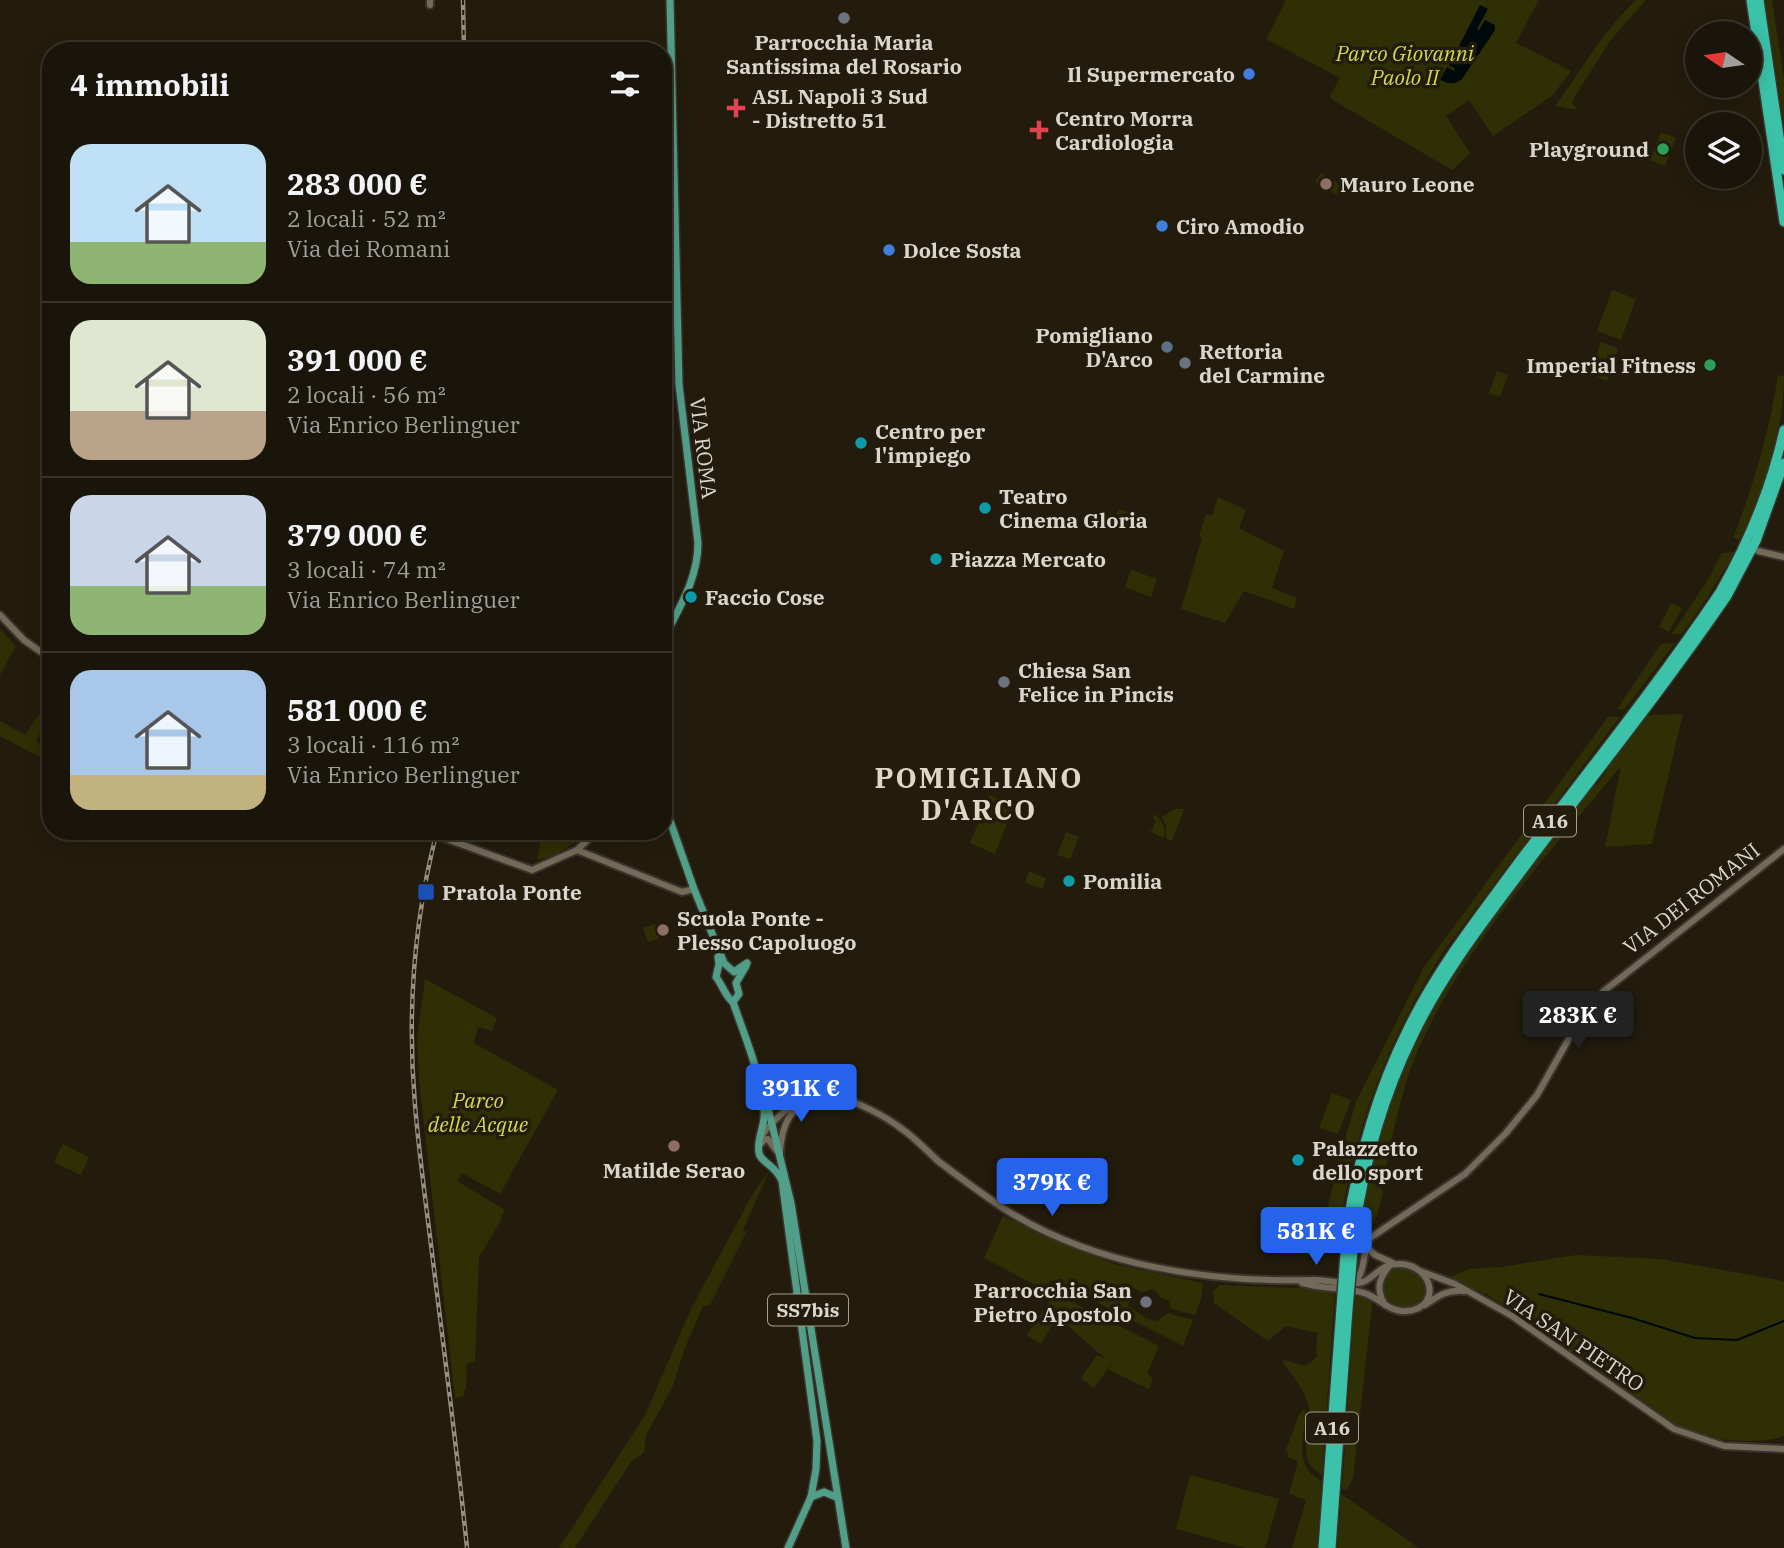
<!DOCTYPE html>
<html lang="it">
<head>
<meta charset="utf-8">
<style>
	body { margin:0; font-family:"IBM Plex Serif",serif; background:#231e13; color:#f1f3f6; height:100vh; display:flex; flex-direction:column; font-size:26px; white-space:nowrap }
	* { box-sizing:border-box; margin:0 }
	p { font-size:23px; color:#9f9f9c }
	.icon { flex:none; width:38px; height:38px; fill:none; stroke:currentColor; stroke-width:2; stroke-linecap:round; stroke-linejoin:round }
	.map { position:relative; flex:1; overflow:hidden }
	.drawer { position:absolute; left:42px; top:42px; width:630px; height:798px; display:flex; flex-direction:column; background:#1a150a; border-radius:28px; box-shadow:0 4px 18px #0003,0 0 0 2px #38342b }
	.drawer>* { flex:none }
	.needle { width:46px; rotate:283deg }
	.fabs { position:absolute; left:1685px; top:21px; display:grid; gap:14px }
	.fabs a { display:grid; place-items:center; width:77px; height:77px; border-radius:50%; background:#1a150a; box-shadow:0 4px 18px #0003,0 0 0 2px #38342b; font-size:35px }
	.price { position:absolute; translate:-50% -60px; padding:0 16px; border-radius:7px; background:#2563eb; color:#fff; font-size:23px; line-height:46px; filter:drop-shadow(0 2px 4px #0008) }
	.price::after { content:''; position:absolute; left:50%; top:42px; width:21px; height:16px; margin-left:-10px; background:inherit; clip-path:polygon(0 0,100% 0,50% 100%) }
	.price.on { background:#222; color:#fff }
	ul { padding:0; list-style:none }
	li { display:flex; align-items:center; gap:21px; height:175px; padding:0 28px }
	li+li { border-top:2px solid #38342b }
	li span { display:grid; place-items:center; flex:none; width:196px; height:140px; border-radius:21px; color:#555 }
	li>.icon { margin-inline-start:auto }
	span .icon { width:84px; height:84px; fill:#fffc; stroke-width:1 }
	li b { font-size:30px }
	h2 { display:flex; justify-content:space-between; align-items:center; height:84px; padding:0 28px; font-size:30px }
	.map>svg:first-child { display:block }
	.green { fill:#2e2f05 }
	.water { fill:#00090b }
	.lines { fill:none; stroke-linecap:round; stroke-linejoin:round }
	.stream { stroke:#00090b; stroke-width:2 }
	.secondary-casing { stroke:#3a342d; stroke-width:10 }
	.primary-casing { stroke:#3a342d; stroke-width:10 }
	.highway-casing { stroke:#3a342d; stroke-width:12 }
	.secondary { stroke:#736a59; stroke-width:6 }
	.primary { stroke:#519f89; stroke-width:7 }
	.highway { stroke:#3bc2a9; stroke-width:9 }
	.rail-casing { stroke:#948e83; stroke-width:4.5 }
	.rail { stroke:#231c0d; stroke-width:2; stroke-dasharray:5; stroke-linecap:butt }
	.highway-bridge-casing { stroke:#3a342d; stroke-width:12; stroke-linecap:butt }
	.highway-bridge { stroke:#3bc2a9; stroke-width:9 }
	.worship-dot { fill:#6b7280; stroke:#231c0d; stroke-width:2.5 }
	.shop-dot { fill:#3f7fe0; stroke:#231c0d; stroke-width:2.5 }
	.health-dot { fill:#e0444e; stroke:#231c0d; stroke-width:2.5 }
	.leisure-dot { fill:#2e9e5b; stroke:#231c0d; stroke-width:2.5 }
	.education-dot { fill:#8d6e63; stroke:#231c0d; stroke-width:2.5 }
	.service-dot { fill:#5c6f8a; stroke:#231c0d; stroke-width:2.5 }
	.culture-dot { fill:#0f9aa8; stroke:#231c0d; stroke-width:2.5 }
	.transit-dot { fill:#1a4fb4; stroke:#231c0d; stroke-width:2.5 }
	.labels { text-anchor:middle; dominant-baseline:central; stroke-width:7; stroke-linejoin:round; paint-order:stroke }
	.shield { fill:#231c0d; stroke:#a49e93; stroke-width:2 }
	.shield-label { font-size:19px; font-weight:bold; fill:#dbd6cd }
	.poi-label { font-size:21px; font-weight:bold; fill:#dbd6cd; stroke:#231c0d; text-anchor:start }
	.park-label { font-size:21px; font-style:italic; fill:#d4d84e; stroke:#231c0d }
	.street-label { font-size:21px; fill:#dbd6cd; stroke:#231c0d }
	.district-label { font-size:28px; font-weight:bold; letter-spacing:2px; fill:#e1d6c3; stroke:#231c0d }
</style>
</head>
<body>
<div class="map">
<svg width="1784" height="1548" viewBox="0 0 1784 1548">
	<rect width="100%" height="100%" fill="#231c0d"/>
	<g class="green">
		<polygon points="1286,0 1539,0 1516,43 1571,71 1553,95 1493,136 1469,100 1446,116 1470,153 1452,170 1333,100 1330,96 1340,78 1266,39"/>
		<path d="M1636 0H1646L1610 41 1575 96 1572 103 1578 110 1555 106C1581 71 1603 31 1636 0Z"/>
		<polygon points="1764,0 1772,0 1784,79 1784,126"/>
		<polygon points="1661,132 1676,138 1665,166 1650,160"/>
		<polygon points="1321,173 1342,186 1337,195 1315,182"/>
		<polygon points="1612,290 1636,299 1621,340 1597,331"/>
		<polygon points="1601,342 1618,348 1607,381 1590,374"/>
		<polygon points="1497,371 1508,375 1500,397 1489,393"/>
		<path d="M1778 375 1784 376C1784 432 1763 490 1740 540L1733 538C1754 484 1769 432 1778 375Z"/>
		<polygon points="1218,497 1246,510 1239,528 1284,551 1272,588 1297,598 1294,609 1244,591 1225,623 1181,609 1202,538 1199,535 1206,514 1212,516"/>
		<polygon points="1119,509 1138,516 1134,527 1114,519"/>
		<polygon points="1735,552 1705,601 1682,634 1672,634 1707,581 1722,553"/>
		<polygon points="1131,570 1157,579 1151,597 1125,587"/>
		<polygon points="1671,603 1682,608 1669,632 1659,627"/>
		<polygon points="0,629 16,646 0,675"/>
		<polygon points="1675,643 1625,709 1617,709 1661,644"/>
		<polygon points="39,714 47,717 36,742 40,744 51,727 51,763 0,736 0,721 25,735"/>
		<path d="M1683 714 1652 844 1605 847 1621 766C1548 854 1457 954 1414 1060 1398 1100 1391 1147 1381 1189L1383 1191C1379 1210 1375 1230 1358 1241 1363 1220 1364 1198 1368 1178 1376 1139 1389 1102 1403 1066 1444 965 1529 870 1594 784L1597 785 1606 772V767L1646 715Z"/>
		<path d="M1608 717H1620L1443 952C1385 1045 1354 1130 1338 1238L1325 1237 1329 1202 1339 1159 1356 1102 1424 967Z"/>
		<polygon points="990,795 1014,805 995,854 970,843"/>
		<polygon points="1175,809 1184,809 1172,841 1166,839 1166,826 1162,817"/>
		<path d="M1154 814C1162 820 1167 829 1164 838L1148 830H1152L1156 821 1153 818Z"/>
		<polygon points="543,831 591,831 555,856 537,860"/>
		<polygon points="1066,832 1079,837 1070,859 1057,855"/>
		<polygon points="1029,871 1046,878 1042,889 1025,882"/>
		<polygon points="655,924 660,938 648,942 643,928"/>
		<polygon points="425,979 497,1018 492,1031 478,1027 474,1043 558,1090 500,1194 462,1173 457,1181 505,1210 501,1217 502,1219 479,1257 475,1362 467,1363 466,1389 464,1390 464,1396 455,1398 419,1080 417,1038"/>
		<polygon points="1332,1093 1351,1100 1338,1134 1319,1128"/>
		<polygon points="63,1144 89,1157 81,1175 54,1162"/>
		<polygon points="769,1171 744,1228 743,1232 747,1231 710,1305 703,1306 684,1350 673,1386 646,1435 644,1452 631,1462 575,1548 559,1548 645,1415 691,1309 752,1195"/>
		<polygon points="1003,1216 1043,1236 1114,1264 1203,1283 1201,1299 1195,1315 1170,1308 1170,1301 1160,1297 1154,1289 1141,1292 1133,1288 1128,1306 1148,1319 1157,1321 1168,1313 1193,1320 1183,1346 1071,1289 1072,1286 1069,1284 1067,1288 1051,1280 1045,1290 984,1258"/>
		<path d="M1576 1255 1661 1259 1784 1281V1436C1760 1444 1738 1440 1714 1439V1436L1710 1435V1438L1684 1429 1662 1417 1490 1296 1451 1280 1452 1276 1469 1269 1501 1267Z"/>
		<path d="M1401 1268 1420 1274 1427 1284 1426 1298C1388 1332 1363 1270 1401 1268Z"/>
		<path d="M1220 1285 1319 1289 1335 1292 1322 1475C1292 1459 1315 1429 1308 1404 1304 1388 1290 1374 1282 1360 1298 1361 1303 1373 1317 1356L1316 1345 1318 1333 1286 1326 1268 1341 1214 1303 1213 1292Z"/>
		<polygon points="1057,1294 1159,1346 1147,1374 1153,1378 1149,1389 1109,1370 1111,1364 1094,1388 1081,1378 1097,1355 1106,1359 1060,1319 1055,1321 1041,1344 1027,1335 1053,1296"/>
		<polygon points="1355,1294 1372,1301 1372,1306 1353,1478 1346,1491 1342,1488"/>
		<path d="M1304 1409 1306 1415C1303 1441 1294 1467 1322 1481L1317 1548H1292L1306 1500 1289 1494 1298 1461 1287 1457 1289 1453 1285 1452 1299 1415Z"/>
		<polygon points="1190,1475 1279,1499 1265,1548 1246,1548 1176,1529"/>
		<polygon points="1341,1494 1419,1548 1337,1548"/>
	</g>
	<path class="water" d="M1480 5 1488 9 1477 29 1479 30 1485 20 1495 25V30L1462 79C1454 85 1449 84 1440 80L1447 67 1454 71 1455 69 1449 65 1458 48 1464 51 1465 49 1459 46Z"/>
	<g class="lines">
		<polyline class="stream" points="1539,1294 1632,1318 1695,1338 1737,1340 1784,1321"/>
		<defs>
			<g id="secondary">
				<polyline points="430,5 430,0"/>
				<polyline points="1758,551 1784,557"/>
				<polyline points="0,615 24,640 51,659"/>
				<polyline points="425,831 532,870 577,850 597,831"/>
				<polyline points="577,850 682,892 694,889"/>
				<path d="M762 1136C772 1118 810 1087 831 1094 856 1102 881 1113 902 1129 915 1138 926 1150 938 1161 959 1177 981 1193 1003 1208 1093 1266 1210 1283 1315 1280 1330 1280 1348 1286 1363 1282 1373 1278 1379 1268 1390 1265"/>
				<polyline points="759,1146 764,1140 768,1139 776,1150"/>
				<path d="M780 1153C782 1116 795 1101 832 1096"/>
				<polyline points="1365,1246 1375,1255 1393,1263"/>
				<polyline points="1420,1271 1455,1284 1512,1316 1674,1429 1724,1446 1784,1449"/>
				<path d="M1302 1283C1323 1290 1347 1286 1367 1294 1381 1300 1391 1313 1407 1311 1445 1308 1432 1257 1390 1265 1378 1279 1376 1290 1385 1305"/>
				<path d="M1355 1283C1366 1270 1362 1252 1370 1238L1465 1174 1506 1133 1537 1095 1579 1021 1604 991 1784 849"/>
				<path d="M1425 1305C1438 1296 1448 1289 1465 1291"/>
			</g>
			<g id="primary">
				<path d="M663 640C679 608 698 579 698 543L679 385 670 0"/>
				<polyline points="663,801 694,889 724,963 734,972 747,963"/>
				<path d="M718 957 719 964 716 977C722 984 726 998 733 1002L739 994 736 983 746 966"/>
				<path d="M733 1002C745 1037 761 1074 764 1111 766 1125 756 1139 759 1153 760 1162 776 1165 782 1181L817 1441 816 1469 811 1497 788 1548"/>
				<polyline points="768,1108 791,1203 846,1548"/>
				<polyline points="811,1497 824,1492 836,1497"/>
			</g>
			<g id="highway">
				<polyline points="1751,0 1784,222"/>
				<polyline points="1759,0 1784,170"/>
				<path d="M1347 1227C1358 1159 1376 1093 1407 1031 1437 968 1480 915 1521 859 1588 771 1658 684 1720 592 1749 541 1771 488 1784 430"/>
				<path d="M1355 1228C1365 1161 1383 1097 1413 1036 1443 973 1486 919 1527 864 1594 775 1664 688 1727 596L1756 541 1784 463"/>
				<polyline points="1323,1548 1341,1308"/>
				<polyline points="1331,1548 1348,1309"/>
			</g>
		</defs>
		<use href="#secondary" class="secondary-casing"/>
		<use href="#primary" class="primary-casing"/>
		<use href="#highway" class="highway-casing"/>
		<use href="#secondary" class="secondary"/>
		<use href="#primary" class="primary"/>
		<use href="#highway" class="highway"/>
		<defs>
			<g id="rail">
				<polyline points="463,0 464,51"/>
				<path d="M437 831C414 920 407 1013 415 1105 419 1154 426 1204 432 1253 444 1351 457 1449 467 1548"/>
			</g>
		</defs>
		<use href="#rail" class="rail-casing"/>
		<use href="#rail" class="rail"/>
		<defs>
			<g id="highway-bridge">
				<polyline points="1341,1308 1347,1227"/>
				<polyline points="1348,1309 1355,1228"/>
			</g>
		</defs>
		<use href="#highway-bridge" class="highway-bridge-casing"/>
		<use href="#highway-bridge" class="highway-bridge"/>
	</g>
	<g class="worship-dot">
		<circle cx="844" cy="18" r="7"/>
		<circle cx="1185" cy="363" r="7"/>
		<circle cx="1004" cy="682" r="7"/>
		<circle cx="1146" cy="1302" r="7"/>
	</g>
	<g class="shop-dot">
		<circle cx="1249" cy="74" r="7"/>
		<circle cx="1162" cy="226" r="7"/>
		<circle cx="889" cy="250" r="7"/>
	</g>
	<g class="health-dot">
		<path d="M732.5 97.5h7v7h7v7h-7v7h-7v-7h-7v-7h7z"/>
		<path d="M1035.5 119.5h7v7h7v7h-7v7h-7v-7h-7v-7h7z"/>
	</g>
	<g class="leisure-dot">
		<circle cx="1663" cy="149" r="7"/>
		<circle cx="1710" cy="365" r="7"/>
	</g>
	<g class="education-dot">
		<circle cx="1326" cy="184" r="7"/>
		<circle cx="663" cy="930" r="7"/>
		<circle cx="674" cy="1146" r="7"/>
	</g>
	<circle class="service-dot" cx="1167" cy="347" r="7"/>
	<g class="culture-dot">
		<circle cx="861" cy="443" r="7"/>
		<circle cx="985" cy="508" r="7"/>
		<circle cx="936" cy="559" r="7"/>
		<circle cx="691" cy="597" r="7"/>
		<circle cx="1069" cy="881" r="7"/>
		<circle cx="1298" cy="1160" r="7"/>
	</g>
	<rect class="transit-dot" x="417" y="883" width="18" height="18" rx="3.5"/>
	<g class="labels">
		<g class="shield">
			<rect x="1524" y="805.5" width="52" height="31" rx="5"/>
			<rect x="768" y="1294.5" width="80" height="31" rx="5"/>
			<rect x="1306" y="1412.5" width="52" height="31" rx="5"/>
		</g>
		<g class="shield-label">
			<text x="1550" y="821">A16</text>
			<text x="808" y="1310">SS7bis</text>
			<text x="1332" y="1428">A16</text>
		</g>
		<g class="poi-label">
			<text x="844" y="42" text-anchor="middle">Parrocchia Maria<tspan x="844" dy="24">Santissima del Rosario</tspan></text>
			<text x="1235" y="74" text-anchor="end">Il Supermercato</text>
			<text x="752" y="96">ASL Napoli 3 Sud<tspan x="752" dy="24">- Distretto 51</tspan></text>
			<text x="1055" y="118">Centro Morra<tspan x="1055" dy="24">Cardiologia</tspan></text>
			<text x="1649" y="149" text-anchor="end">Playground</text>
			<text x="1340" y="184">Mauro Leone</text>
			<text x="1176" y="226">Ciro Amodio</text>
			<text x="903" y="250">Dolce Sosta</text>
			<text x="1153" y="335" text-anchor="end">Pomigliano<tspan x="1153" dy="24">D'Arco</tspan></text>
			<text x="1199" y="351">Rettoria<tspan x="1199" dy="24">del Carmine</tspan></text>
			<text x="1696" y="365" text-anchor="end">Imperial Fitness</text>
			<text x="875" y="431">Centro per<tspan x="875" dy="24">l'impiego</tspan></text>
			<text x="999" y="496">Teatro<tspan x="999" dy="24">Cinema Gloria</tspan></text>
			<text x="950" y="559">Piazza Mercato</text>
			<text x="705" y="597">Faccio Cose</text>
			<text x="1018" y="670">Chiesa San<tspan x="1018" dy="24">Felice in Pincis</tspan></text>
			<text x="1083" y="881">Pomilia</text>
			<text x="442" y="892">Pratola Ponte</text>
			<text x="677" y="918">Scuola Ponte -<tspan x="677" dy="24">Plesso Capoluogo</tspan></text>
			<text x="1312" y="1148">Palazzetto<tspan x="1312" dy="24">dello sport</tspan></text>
			<text x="674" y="1170" text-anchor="middle">Matilde Serao</text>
			<text x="1132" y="1290" text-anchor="end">Parrocchia San<tspan x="1132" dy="24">Pietro Apostolo</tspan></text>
		</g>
		<g class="park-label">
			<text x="1405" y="53">Parco Giovanni<tspan x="1405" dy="24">Paolo II</tspan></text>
			<text x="478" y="1100">Parco<tspan x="478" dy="24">delle Acque</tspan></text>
		</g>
		<g class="street-label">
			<text transform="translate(704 448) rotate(83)">VIA ROMA</text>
			<text transform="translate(1691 898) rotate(-38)">VIA DEI ROMANI</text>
			<text transform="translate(1574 1340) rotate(34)">VIA SAN PIETRO</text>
		</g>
		<g class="district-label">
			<text x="979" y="777">POMIGLIANO<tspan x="979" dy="32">D'ARCO</tspan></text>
		</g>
	</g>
</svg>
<div class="fabs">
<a><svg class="needle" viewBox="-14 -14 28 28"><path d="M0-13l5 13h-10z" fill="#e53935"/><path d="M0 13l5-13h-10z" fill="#9f9f9c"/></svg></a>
<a><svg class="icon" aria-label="layers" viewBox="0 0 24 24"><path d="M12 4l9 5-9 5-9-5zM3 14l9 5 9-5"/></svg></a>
</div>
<b class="price on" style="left:1578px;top:1051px">283K €</b>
<b class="price" style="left:801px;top:1124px">391K €</b>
<b class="price" style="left:1052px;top:1218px">379K €</b>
<b class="price" style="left:1316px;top:1267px">581K €</b>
<section class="drawer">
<h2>4 immobili<svg class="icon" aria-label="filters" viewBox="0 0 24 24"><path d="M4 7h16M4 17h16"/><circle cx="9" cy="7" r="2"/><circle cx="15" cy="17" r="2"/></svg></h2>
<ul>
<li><span style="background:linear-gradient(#bfe0f5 70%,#8fb573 0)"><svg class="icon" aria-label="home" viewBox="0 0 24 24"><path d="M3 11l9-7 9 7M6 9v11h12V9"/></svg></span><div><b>283 000 €</b><p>2 locali · 52 m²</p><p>Via dei Romani</p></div></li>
<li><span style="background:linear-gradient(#dfe7d0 65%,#b9a48a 0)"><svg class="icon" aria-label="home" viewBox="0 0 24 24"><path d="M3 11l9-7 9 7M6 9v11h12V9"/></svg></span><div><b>391 000 €</b><p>2 locali · 56 m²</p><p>Via Enrico Berlinguer</p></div></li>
<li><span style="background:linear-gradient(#c9d6e8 65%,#8fb573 0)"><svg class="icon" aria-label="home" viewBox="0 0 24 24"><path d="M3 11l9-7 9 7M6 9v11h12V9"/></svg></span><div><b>379 000 €</b><p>3 locali · 74 m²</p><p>Via Enrico Berlinguer</p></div></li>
<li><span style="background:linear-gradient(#a9c7e8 75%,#c2b280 0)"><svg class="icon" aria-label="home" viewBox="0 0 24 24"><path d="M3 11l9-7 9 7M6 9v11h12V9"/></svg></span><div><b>581 000 €</b><p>3 locali · 116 m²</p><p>Via Enrico Berlinguer</p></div></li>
</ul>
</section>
</div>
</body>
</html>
